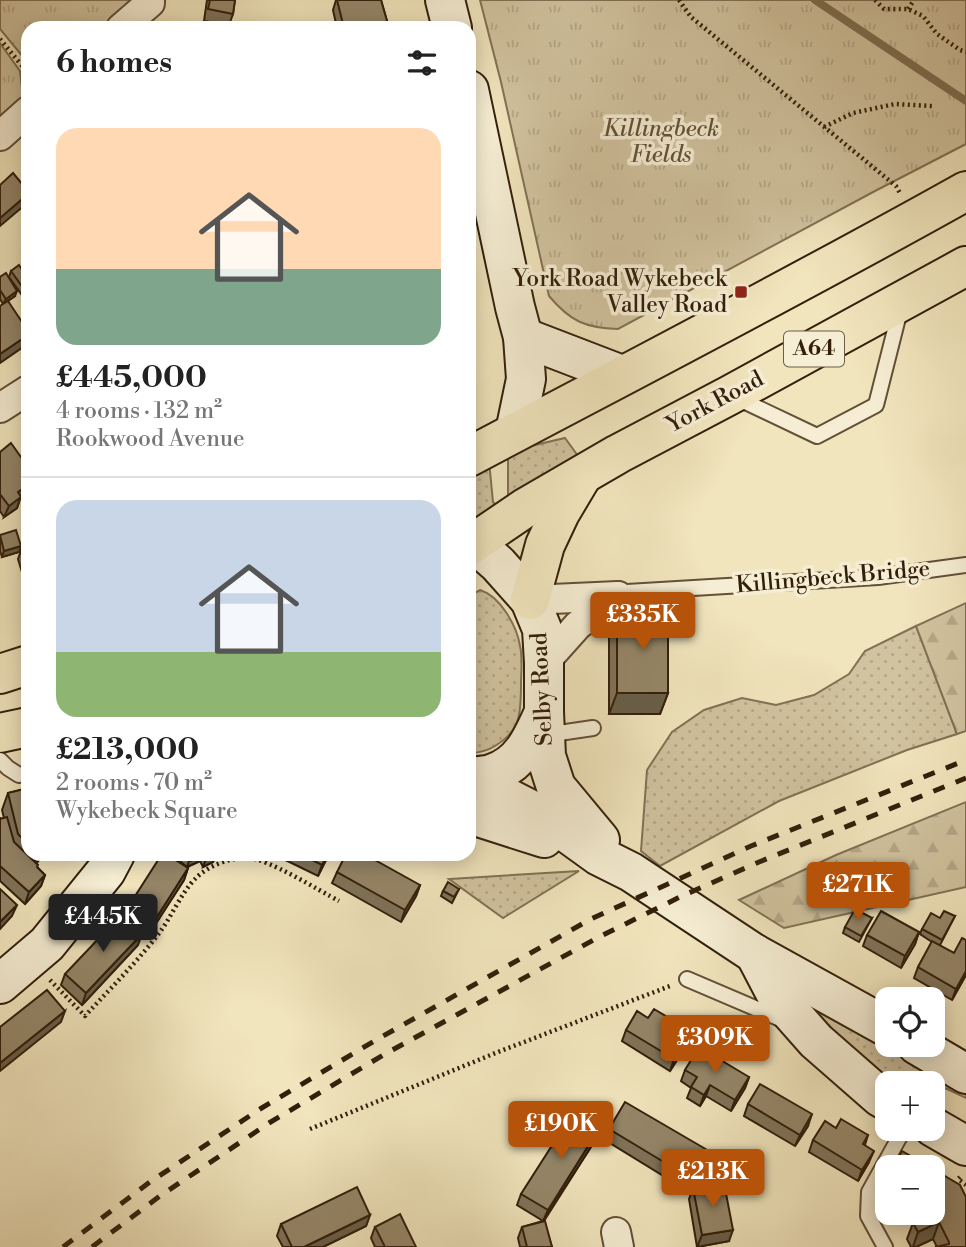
<!DOCTYPE html>
<html lang="en">
<head>
<meta charset="utf-8">
<style>
	body { margin:0; font-family:"Libre Bodoni",serif; background:#f2f2f2; color:#222; height:100vh; display:flex; flex-direction:column; font-size:26px; white-space:nowrap }
	* { box-sizing:border-box; margin:0 }
	p { font-size:23px; color:#767676 }
	.icon { flex:none; width:38px; height:38px; fill:none; stroke:currentColor; stroke-width:2; stroke-linecap:round; stroke-linejoin:round }
	.map { position:relative; flex:1; overflow:hidden }
	.details { position:absolute; left:21px; top:21px; width:455px; height:840px; display:flex; flex-direction:column; background:#fff; border-radius:21px; box-shadow:0 4px 18px #0003 }
	.details>* { flex:none }
	.tools { position:absolute; left:875px; top:987px; display:grid; gap:14px }
	.tools a { display:grid; place-items:center; width:70px; height:70px; border-radius:14px; background:#fff; box-shadow:0 4px 18px #0003; font-size:35px }
	.price { position:absolute; translate:-50% -60px; padding:0 16px; border-radius:7px; background:#b45309; color:#fff; font-size:23px; line-height:46px; filter:drop-shadow(0 2px 4px #0008) }
	.price::after { content:''; position:absolute; left:50%; top:42px; width:21px; height:16px; margin-left:-10px; background:inherit; clip-path:polygon(0 0,100% 0,50% 100%) }
	.price.current { background:#222; color:#fff }
	ul { padding:0; list-style:none }
	li { display:grid; align-content:center; gap:14px; height:371px; padding:0 35px }
	li+li { border-top:2px solid #e0e0e0 }
	li span { display:grid; place-items:center; height:217px; border-radius:21px; color:#555 }
	li>.icon { margin-inline-start:auto }
	span .icon { width:126px; height:126px; fill:#fffc; stroke-width:1 }
	li b { font-size:30px }
	h2 { display:flex; justify-content:space-between; align-items:center; height:84px; padding:0 35px; font-size:30px }
	.map>svg:first-child { display:block }
	.grass { fill:url(#grass-dots); stroke:#827155; stroke-width:2 }
	.forest { fill:url(#forest-firs); stroke:#827155; stroke-width:2 }
	.park { fill:url(#park-tufts); stroke:#827155; stroke-width:2 }
	.lines { fill:none; stroke-linecap:round; stroke-linejoin:round }
	.stream { stroke:#7e6e51; stroke-width:8 }
	.lane-casing { stroke:#625038; stroke-width:18 }
	.street-casing { stroke:#625038; stroke-width:32 }
	.secondary-casing { stroke:#321f0b; stroke-width:42 }
	.highway-casing { stroke:#321f0b; stroke-width:42 }
	.path { stroke:#321f0b; stroke-width:4.5; stroke-dasharray:2 3.5; stroke-linecap:butt }
	.lane { stroke:#f6eed4; stroke-width:14 }
	.street { stroke:#f6eed4; stroke-width:28 }
	.secondary { stroke:#f6eed4; stroke-width:38 }
	.highway { stroke:#f1e5bd; stroke-width:38 }
	.rail { stroke:#321f0b; stroke-width:5; stroke-dasharray:12 12; stroke-linecap:butt }
	.wall { fill:#807359; stroke:#321f0b; stroke-width:2 }
	.shaded-wall { fill:#685e49; stroke:#321f0b; stroke-width:2 }
	.building { fill:#958668; stroke:#321f0b; stroke-width:2 }
	.poi-dot { fill:#8f2418; stroke:#f6eed4; stroke-width:2.5 }
	.labels { text-anchor:middle; dominant-baseline:central; stroke-width:7; stroke-linejoin:round; paint-order:stroke }
	.shield { fill:#f6eed4; stroke:#6d5d47; stroke-width:2 }
	.shield-label { font-size:21px; font-weight:bold; fill:#321f0b }
	.park-label { font-size:23px; font-style:italic; fill:#625037; stroke:#f6eed4 }
	.poi-label { font-size:23px; fill:#321f0b; stroke:#f6eed4; text-anchor:end }
	.street-label { font-size:23px; fill:#321f0b; stroke:#f6eed4 }
</style>
</head>
<body>
<div class="map">
<svg width="966" height="1247" viewBox="0 0 966 1247">
	<defs>
		<pattern id="grass-dots" width="8" height="8" patternUnits="userSpaceOnUse" patternTransform="scale(1.75)"><rect width="8" height="8" fill="#d1c39f"/><path d="M2 2h.1M6 6h.1" fill="none" stroke="#b4a788" stroke-width="1.8" stroke-linecap="round"/></pattern>
		<pattern id="forest-firs" width="22" height="20" patternUnits="userSpaceOnUse" patternTransform="scale(1.75)"><rect width="22" height="20" fill="#d1c39f"/><path d="M5 1l3.5 6h-7zM16 11l3.5 6h-7z" fill="#b4a788"/></pattern>
		<pattern id="park-tufts" width="24" height="20" patternUnits="userSpaceOnUse" patternTransform="scale(1.75)"><rect width="24" height="20" fill="#d1c39f"/><path d="M3 7l-1-3M5 7V3M7 7l1-3M15 17l-1-3M17 17v-4M19 17l1-3" fill="none" stroke="#b4a788"/></pattern>
	</defs>
	<rect width="100%" height="100%" fill="#f1e5bd"/>
	<filter id="stains"><feTurbulence type="fractalNoise" baseFrequency=".00286" numOctaves="4"/><feColorMatrix values="0 0 0 0 .2 0 0 0 0 .09 0 0 0 0 .02 0 0 0 .5 -.17"/></filter>
	<radialGradient id="worn" r=".72"><stop offset=".6" stop-color="#630" stop-opacity="0"/><stop offset="1" stop-color="#630" stop-opacity=".3"/></radialGradient>
	<g class="grass">
		<polygon points="565,438 578,456 511,500 508,494 508,455 518,449"/>
		<polygon points="489,461 493,502 498,507 471,522 469,522 469,472"/>
		<path d="M480 590C500 596 517 626 520 646 523 658 521 672 521 684 521 712 521 731 495 746 487 751 478 753 469 753V596Z"/>
		<polygon points="916,626 957,734 907,750 779,801 660,866 641,851 647,770 672,732 704,710 742,698 776,705 814,695 849,674 865,651"/>
		<polygon points="579,871 503,918 449,879"/>
		<polygon points="820,1009 888,1045 966,1091 966,1098 947,1089 933,1085 933,1083 887,1078 864,1065 843,1047 815,1011"/>
	</g>
	<g class="forest">
		<polygon points="966,603 966,731 957,734 916,626"/>
		<polygon points="966,802 966,887 784,928 739,900 836,855"/>
	</g>
	<g class="park">
		<polygon points="0,0 150,0 121,28 28,28 28,63 0,29"/>
		<path d="M480 0H966V144L875 191 618 329C585 328 570 321 549 296L501 82Z"/>
		<polygon points="0,43 20,71 25,114 0,136"/>
	</g>
	<g class="lines">
		<polyline class="stream" points="815,0 966,101"/>
		<defs>
			<g id="lane">
				<polyline points="735,397 817,436 876,405 900,310"/>
				<polyline points="618,596 627,592 878,577 966,565"/>
				<polyline points="550,740 559,733 593,728"/>
				<polyline points="0,760 8,768 19,775 28,773"/>
				<polyline points="687,979 783,1020"/>
				<polyline points="885,1247 868,1216 869,1192 904,1129"/>
			</g>
			<g id="street">
				<polyline points="121,28 150,3 150,0"/>
				<polyline points="0,136 28,111"/>
				<polyline points="0,408 28,390"/>
				<polyline points="530,600 618,596"/>
				<polyline points="544,663 578,625 618,596"/>
				<polyline points="616,1232 619,1247"/>
			</g>
			<g id="secondary">
				<polyline points="445,0 452,28"/>
				<polyline points="469,90 515,307 523,337 526,379 515,432"/>
				<polyline points="523,337 622,375"/>
				<polyline points="474,543 498,564 530,600 542,629 544,663 544,712 546,756 556,787 600,840"/>
				<path d="M469 777C476 776 484 776 491 774 521 765 532 739 544 712"/>
				<polyline points="469,778 545,817 599,856 631,872 755,954 887,1027"/>
				<polyline points="469,814 544,838"/>
				<polyline points="755,954 778,998 816,1041 880,1097 887,1101"/>
				<polyline points="0,984 47,944 106,871 115,854"/>
				<polyline points="917,1045 966,1074"/>
				<polyline points="933,1127 966,1146"/>
			</g>
			<g id="highway">
				<path d="M469 457C635 369 802 283 966 191"/>
				<polyline points="469,546 525,508 618,454 730,395 966,266"/>
				<polyline points="530,600 545,545 560,513 582,476"/>
				<polyline points="0,674 28,665"/>
				<polyline points="0,733 28,727"/>
			</g>
		</defs>
		<use href="#lane" class="lane-casing"/>
		<use href="#street" class="street-casing"/>
		<use href="#secondary" class="secondary-casing"/>
		<use href="#highway" class="highway-casing"/>
		<g class="path">
			<polyline points="679,0 691,17 896,186 901,195"/>
			<polyline points="875,0 884,9 908,9 923,16 937,34 960,50 966,52"/>
			<polyline points="908,9 914,0"/>
			<polyline points="0,39 28,73"/>
			<polyline points="824,127 853,113 895,104 932,106"/>
			<path d="M50 980 85 1016C110 989 137 962 160 932 171 917 182 892 195 879 207 866 231 857 248 858 267 858 320 891 339 901"/>
			<polyline points="310,1129 498,1052 670,986"/>
			<polyline points="960,1177 958,1179 966,1185"/>
		</g>
		<use href="#lane" class="lane"/>
		<use href="#street" class="street"/>
		<use href="#secondary" class="secondary"/>
		<use href="#highway" class="highway"/>
		<g class="rail">
			<polyline points="63,1247 150,1182 260,1109 376,1040 591,919 751,846 966,760"/>
			<polyline points="92,1247 160,1196 269,1123 385,1054 599,937 682,896 759,862 966,778"/>
		</g>
	</g>
	<g class="wall">
		<polygon points="207,0 235,0 233,14 229,25 204,21"/>
		<polygon points="336,0 381,0 389,28 337,28 333,10"/>
		<polygon points="11,271 28,279 28,295 24,298 9,277"/>
		<polygon points="0,277 15,296 8,301 26,345 0,299"/>
		<polygon points="28,433 28,452 23,445"/>
		<polygon points="0,452 20,499 17,508 4,517 0,511"/>
		<polygon points="0,535 21,546 19,552 2,557 0,551"/>
		<polygon points="28,546 28,592 18,559 22,548"/>
		<polygon points="617,612 668,693 660,714 609,714 609,633"/>
		<polygon points="28,788 28,854 44,854 36,864 37,867 45,875 41,886 25,904 0,881 0,817 0,819 4,818 2,810 8,793"/>
		<polygon points="174,854 216,854 213,862 203,867 200,861 187,867 176,858"/>
		<polygon points="273,854 329,854 318,876"/>
		<polygon points="188,868 184,880 151,931 126,915 130,904"/>
		<polygon points="337,872 420,885 416,896 401,922 332,883"/>
		<polygon points="459,889 452,903 441,896 443,891"/>
		<polygon points="955,916 940,945 966,975 952,1000 914,978 918,967 932,942 920,934 922,929 940,918"/>
		<polygon points="872,918 859,942 843,933 845,927"/>
		<polygon points="919,932 915,944 901,968 863,946 867,935"/>
		<polygon points="138,945 82,1005 61,985 65,974"/>
		<polygon points="626,1030 677,1035 686,1040 682,1052 670,1071 622,1041"/>
		<polygon points="685,1070 749,1077 745,1088 731,1111 706,1096 700,1106 687,1098 691,1088 681,1081"/>
		<polygon points="748,1104 808,1126 795,1146 744,1116"/>
		<polygon points="600,1127 596,1139 544,1221 552,1247 520,1247 518,1238 522,1227 543,1221 517,1205 521,1194"/>
		<polygon points="836,1128 868,1135 865,1145 869,1162 858,1181 809,1152 813,1140"/>
		<polygon points="609,1129 705,1163 688,1191 605,1140"/>
		<polygon points="933,1169 966,1247 937,1247 933,1239 916,1247 911,1247 907,1239 913,1223 917,1221 903,1213 933,1213"/>
		<polygon points="887,1176 887,1203 878,1198"/>
		<polygon points="693,1188 729,1241 697,1247 689,1199"/>
		<polygon points="370,1215 366,1226 323,1247 283,1247 277,1236 281,1224"/>
		<polygon points="375,1227 416,1247 375,1247 371,1238"/>
	</g>
	<g class="shaded-wall">
		<polygon points="28,194 26,204 0,226 0,218"/>
		<polygon points="17,291 15,296 3,304 6,299"/>
		<polygon points="28,335 28,340 26,345 0,363 0,354"/>
		<polygon points="28,485 28,493 20,499 17,508 4,517 9,506 18,492"/>
		<polygon points="21,546 19,552 2,557 4,551"/>
		<polygon points="617,693 668,693 660,714 609,714"/>
		<polygon points="37,854 44,854 31,869"/>
		<polygon points="195,854 203,854 200,861 187,867 189,861 193,860"/>
		<polygon points="211,854 216,854 213,862 203,867 207,856"/>
		<polygon points="328,854 329,854 318,876 322,865"/>
		<polygon points="188,868 184,880 151,931 155,920"/>
		<polygon points="45,875 41,886 25,904 29,892"/>
		<polygon points="420,885 416,896 401,922 405,910"/>
		<polygon points="17,905 12,916 0,929 0,922"/>
		<polygon points="919,932 915,944 901,968 905,956"/>
		<polygon points="142,934 138,945 82,1005 86,993"/>
		<polygon points="966,971 966,975 952,1000 956,989"/>
		<polygon points="65,1011 61,1022 0,1071 0,1063"/>
		<polygon points="686,1040 682,1052 670,1071 674,1059"/>
		<polygon points="749,1077 745,1088 731,1111 735,1100"/>
		<polygon points="710,1085 706,1096 700,1106 704,1095"/>
		<polygon points="812,1114 808,1126 795,1146 800,1135"/>
		<polygon points="600,1127 596,1139 543,1221 548,1210"/>
		<polygon points="709,1151 705,1163 688,1191 692,1179"/>
		<polygon points="874,1151 869,1162 858,1181 862,1170"/>
		<polygon points="370,1215 366,1226 323,1247 304,1247"/>
		<polygon points="939,1222 933,1239 916,1247 913,1247 918,1232"/>
		<polygon points="733,1230 729,1241 697,1247 702,1235"/>
	</g>
	<g class="building">
		<polygon points="210,0 235,0 233,14 208,9"/>
		<polygon points="337,0 381,0 389,28 358,28 358,27 344,28"/>
		<polygon points="13,173 28,191 28,194 0,218 0,185"/>
		<polygon points="19,265 28,279 28,291 26,292 11,271"/>
		<polygon points="6,273 17,291 6,299 0,290 0,277"/>
		<polygon points="8,301 28,331 28,335 0,354 0,306"/>
		<polygon points="11,443 28,467 28,485 18,492 21,497 9,506 0,494 0,452"/>
		<polygon points="16,530 21,546 4,551 0,535"/>
		<polygon points="28,546 28,568 22,548"/>
		<polygon points="668,611 668,693 617,693 617,612"/>
		<polygon points="28,788 28,844 18,834 8,793"/>
		<polygon points="0,817 0,819 7,817 14,842 38,865 37,867 45,875 29,892 0,866"/>
		<polygon points="162,854 166,854 188,868 155,920 130,904"/>
		<polygon points="180,854 190,854 193,860 189,861"/>
		<polygon points="300,854 328,854 322,865"/>
		<polygon points="346,854 364,854 420,885 405,910 337,872"/>
		<polygon points="448,882 459,889 454,897 443,891"/>
		<polygon points="0,889 17,905 0,922"/>
		<polygon points="855,909 872,918 861,936 845,927"/>
		<polygon points="881,911 919,932 905,956 867,935"/>
		<polygon points="944,911 955,916 942,940 922,929 931,913 940,918"/>
		<polygon points="121,915 142,934 86,993 65,974"/>
		<polygon points="962,938 966,940 966,971 956,989 918,967 932,941 954,953"/>
		<polygon points="47,990 65,1011 0,1063 0,1027"/>
		<polygon points="654,1009 681,1025 675,1034 686,1040 674,1059 626,1030 637,1011 648,1018"/>
		<polygon points="699,1047 749,1077 735,1100 710,1085 704,1095 691,1087 697,1077 685,1070"/>
		<polygon points="760,1084 812,1114 800,1135 748,1104"/>
		<polygon points="625,1102 709,1151 692,1179 609,1129"/>
		<polygon points="574,1111 600,1127 548,1210 521,1194"/>
		<polygon points="841,1119 868,1135 863,1144 874,1151 862,1170 813,1140 825,1121 836,1128"/>
		<polygon points="902,1151 930,1167 893,1167"/>
		<polygon points="933,1169 960,1185 966,1197 966,1247 935,1247 949,1244 949,1242 939,1222 918,1232 913,1223 934,1212 933,1210"/>
		<polygon points="724,1183 733,1230 702,1235 693,1188"/>
		<polygon points="357,1187 370,1215 304,1247 292,1247 281,1224"/>
		<polygon points="400,1214 416,1247 385,1247 375,1227"/>
		<polygon points="545,1221 552,1247 527,1247 522,1227"/>
	</g>
	<rect class="poi-dot" x="734" y="285" width="14" height="14" rx="3.5"/>
	<g class="labels">
		<rect class="shield" x="784" y="331.5" width="60" height="35" rx="5"/>
		<g class="shield-label">
			<text x="814" y="349">A64</text>
		</g>
		<g class="park-label">
			<text x="661" y="129">Killingbeck<tspan x="661" dy="26">Fields</tspan></text>
		</g>
		<g class="poi-label">
			<text x="727" y="279">York Road Wykebeck<tspan x="727" dy="26">Valley Road</tspan></text>
		</g>
		<g class="street-label">
			<text transform="translate(715 402) rotate(-28)">York Road</text>
			<text transform="translate(833 577) rotate(-5)">Killingbeck Bridge</text>
			<text transform="translate(542 689) rotate(-93)">Selby Road</text>
		</g>
	</g>
	<rect width="100%" height="100%" filter="url(#stains)"/>
	<rect width="100%" height="100%" fill="url(#worn)"/>
</svg>
<div class="tools">
<a><svg class="icon" aria-label="locate" viewBox="0 0 24 24"><circle cx="12" cy="12" r="6"/><path d="M12 2v4M12 18v4M2 12h4M18 12h4"/></svg></a>
<a>+</a>
<a>−</a>
</div>
<b class="price" style="left:643px;top:652px">£335K</b>
<b class="price" style="left:858px;top:922px">£271K</b>
<b class="price current" style="left:103px;top:954px">£445K</b>
<b class="price" style="left:715px;top:1075px">£309K</b>
<b class="price" style="left:561px;top:1161px">£190K</b>
<b class="price" style="left:713px;top:1209px">£213K</b>
<section class="details">
<h2>6 homes<svg class="icon" aria-label="filters" viewBox="0 0 24 24"><path d="M4 7h16M4 17h16"/><circle cx="9" cy="7" r="2"/><circle cx="15" cy="17" r="2"/></svg></h2>
<ul>
<li><span style="background:linear-gradient(#ffd9b3 65%,#7fa58c 0)"><svg class="icon" aria-label="home" viewBox="0 0 24 24"><path d="M3 11l9-7 9 7M6 9v11h12V9"/></svg></span><div><b>£445,000</b><p>4 rooms · 132 m²</p><p>Rookwood Avenue</p></div></li>
<li><span style="background:linear-gradient(#c9d6e8 70%,#8fb573 0)"><svg class="icon" aria-label="home" viewBox="0 0 24 24"><path d="M3 11l9-7 9 7M6 9v11h12V9"/></svg></span><div><b>£213,000</b><p>2 rooms · 70 m²</p><p>Wykebeck Square</p></div></li>
</ul>
</section>
</div>
</body>
</html>
